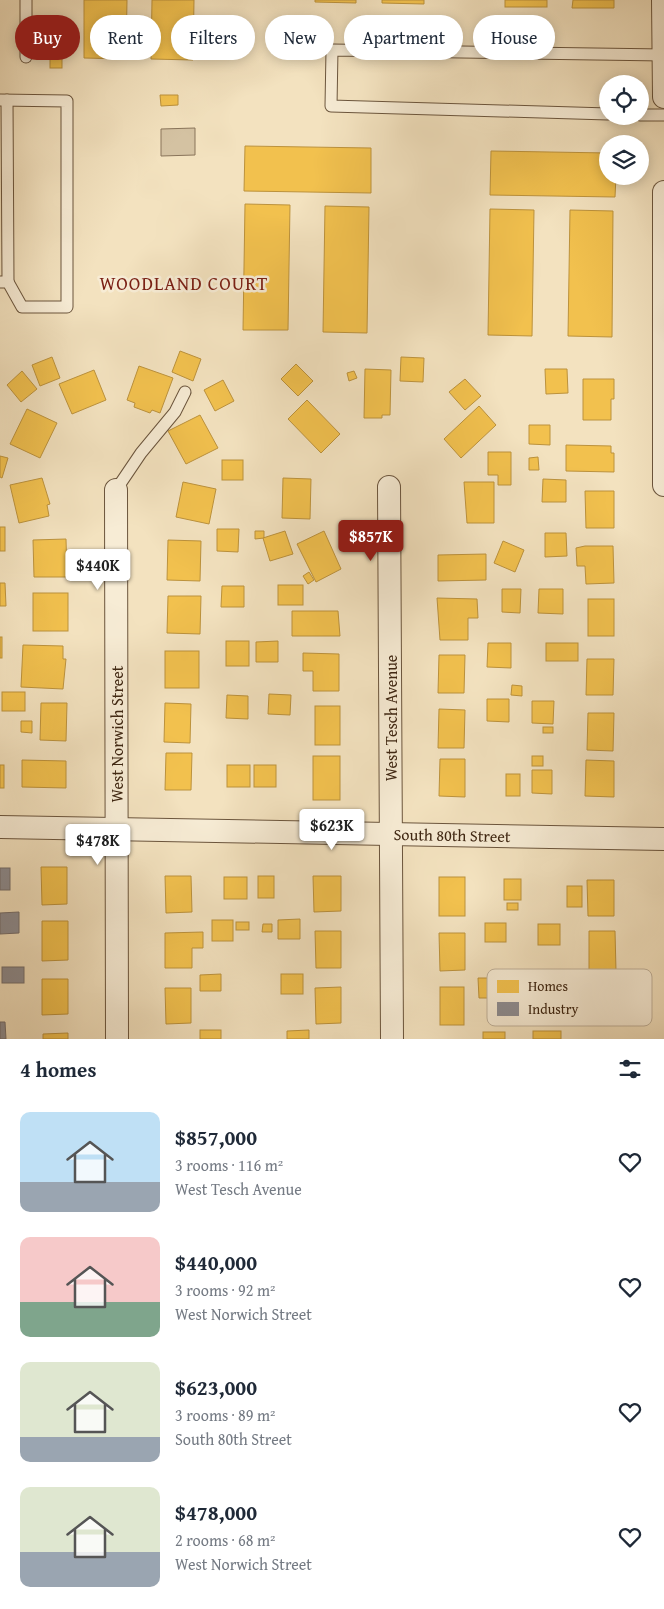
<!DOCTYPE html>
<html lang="en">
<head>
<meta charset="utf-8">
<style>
	body { margin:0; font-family:"Gentium Book Plus",serif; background:#f2f2f3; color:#1f2937; height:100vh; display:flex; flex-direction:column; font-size:19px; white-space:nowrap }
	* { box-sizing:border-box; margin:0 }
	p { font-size:16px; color:#747a83 }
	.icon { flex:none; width:28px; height:28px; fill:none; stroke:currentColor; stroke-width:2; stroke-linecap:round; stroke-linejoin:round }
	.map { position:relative; height:1039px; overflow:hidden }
	.side { display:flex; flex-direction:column; background:#fff; flex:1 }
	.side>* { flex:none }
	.hud { position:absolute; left:15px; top:15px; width:635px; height:45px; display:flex; gap:10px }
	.buttons { position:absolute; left:599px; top:75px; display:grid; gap:10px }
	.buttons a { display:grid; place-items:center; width:50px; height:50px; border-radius:50%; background:#fff; box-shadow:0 2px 12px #0003; font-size:25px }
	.price { position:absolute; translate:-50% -42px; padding:0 11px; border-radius:5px; background:#fff; color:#222; font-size:16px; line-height:32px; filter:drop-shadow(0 1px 2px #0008) }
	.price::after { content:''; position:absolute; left:50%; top:30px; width:15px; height:11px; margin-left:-8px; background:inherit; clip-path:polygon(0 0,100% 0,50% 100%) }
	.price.current { background:#8f2418; color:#fff }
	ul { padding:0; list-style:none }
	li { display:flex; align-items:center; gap:15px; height:125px; padding:0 20px }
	li span { display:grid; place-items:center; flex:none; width:140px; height:100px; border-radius:10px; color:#555 }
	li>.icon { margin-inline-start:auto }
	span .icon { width:60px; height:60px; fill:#fffc; stroke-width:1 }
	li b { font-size:21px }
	h2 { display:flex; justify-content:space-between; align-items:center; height:60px; padding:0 20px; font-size:21px }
	.tag { padding:0 18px; border-radius:22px; background:#fff; box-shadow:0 2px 12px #0003; font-size:18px; line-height:45px }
	.tag.current { background:#8f2418; color:#fff }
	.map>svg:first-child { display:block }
	.green { fill:#d4c2a2; stroke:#89745a }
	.homes { fill:#f2c14e; stroke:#bc923c }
	.industry { fill:#8d8d92; stroke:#756e6c }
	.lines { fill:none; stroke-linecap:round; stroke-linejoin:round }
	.lane-casing { stroke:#6b553d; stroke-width:13 }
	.street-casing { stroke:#6b553d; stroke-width:24 }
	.lane { stroke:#f7ecd5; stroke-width:11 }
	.street { stroke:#f7ecd5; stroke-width:22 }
	.labels { text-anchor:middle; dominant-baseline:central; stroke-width:5; stroke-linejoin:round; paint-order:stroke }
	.street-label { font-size:16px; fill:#3e2612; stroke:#f7ecd5 }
	.quarter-label { font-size:19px; letter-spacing:1px; fill:#7a1f14; stroke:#f7ecd5 }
	.key { fill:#f7ecd5; stroke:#c0b19a; stroke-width:1 }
	.key-label { font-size:14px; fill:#3e2612 }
</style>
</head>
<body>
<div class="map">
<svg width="664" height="1039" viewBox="0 0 664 1039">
	<rect width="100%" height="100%" fill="#f3e2bf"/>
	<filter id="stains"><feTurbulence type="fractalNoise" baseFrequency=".004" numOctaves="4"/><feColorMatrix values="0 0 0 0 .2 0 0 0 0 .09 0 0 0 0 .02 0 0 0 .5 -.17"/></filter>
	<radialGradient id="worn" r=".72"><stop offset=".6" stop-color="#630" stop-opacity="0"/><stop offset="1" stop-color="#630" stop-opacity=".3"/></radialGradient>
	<polygon class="green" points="195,128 195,155 161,156 161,129"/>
	<g class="homes">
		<polygon points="84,0 127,0 126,59 84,58"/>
		<polygon points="152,0 194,0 193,60 151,59"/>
		<polygon points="315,0 356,0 356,3 315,2"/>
		<polygon points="382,0 424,0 424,4 382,3"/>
		<rect x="505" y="0" width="42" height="7"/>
		<polygon points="573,0 614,0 614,8 572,8"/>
		<rect x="50" y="54" width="12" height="14"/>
		<polygon points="160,95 178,95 178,105 161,106"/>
		<polygon points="245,146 371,148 371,193 244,191"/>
		<polygon points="491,151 608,153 608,176 616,176 615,197 490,195"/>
		<polygon points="245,204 290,205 288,330 243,330"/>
		<polygon points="325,206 369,207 367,333 323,332"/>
		<polygon points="490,209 534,210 532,336 488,335"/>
		<polygon points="570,210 613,211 612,337 568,336"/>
		<polygon points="180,351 201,359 193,381 172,372"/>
		<polygon points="52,357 60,378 40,386 32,365"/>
		<polygon points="401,357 424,358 423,382 400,381"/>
		<polygon points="296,364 313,381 298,396 281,379"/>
		<polygon points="139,366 173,378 160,413 152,410 150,413 134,407 135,403 127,400"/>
		<polygon points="365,369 391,370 390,415 382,415 382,418 364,418"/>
		<polygon points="545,369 567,369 568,393 546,394"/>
		<polygon points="94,370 106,400 72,414 59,384"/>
		<polygon points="22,371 37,389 21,402 7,385"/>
		<polygon points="354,371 357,378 349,381 347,373"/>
		<polygon points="465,379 481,396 465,410 449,392"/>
		<polygon points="583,379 614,379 614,399 611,399 611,420 583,420"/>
		<polygon points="223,380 234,401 215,411 204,390"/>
		<polygon points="307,400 340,434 321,453 288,419"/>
		<polygon points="479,406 496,425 461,458 444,439"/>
		<polygon points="27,409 57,423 40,458 10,444"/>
		<polygon points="200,415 218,448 186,464 168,431"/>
		<polygon points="529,425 550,425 550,445 529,444"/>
		<polygon points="566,445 611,446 611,453 614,453 614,472 566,471"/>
		<polygon points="488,452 511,452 511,485 498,485 498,475 488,475"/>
		<polygon points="0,456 8,458 2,478 0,477"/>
		<polygon points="538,457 539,470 529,470 529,458"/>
		<rect x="222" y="460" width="21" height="20"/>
		<polygon points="42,478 50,504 47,505 49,516 19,523 10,485"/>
		<polygon points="283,478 311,479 310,519 282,518"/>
		<polygon points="543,479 566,480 566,502 542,502"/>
		<polygon points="183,482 216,489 209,524 176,517"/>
		<polygon points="464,482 494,482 494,523 467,523"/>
		<polygon points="585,491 614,491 614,528 586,528"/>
		<rect x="0" y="527" width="5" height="24"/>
		<polygon points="217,529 239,529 238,552 217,551"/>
		<polygon points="255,531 264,531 264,538 255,539"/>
		<polygon points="285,531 293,554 270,561 263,538"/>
		<polygon points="324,531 341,569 316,582 297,544"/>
		<polygon points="545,533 566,533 567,556 545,557"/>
		<polygon points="66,539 67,577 34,577 33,540"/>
		<polygon points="168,540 201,541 200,581 167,580"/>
		<polygon points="503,541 524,550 515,572 494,563"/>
		<polygon points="585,546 613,546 614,583 586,584 585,566 577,566 576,548"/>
		<polygon points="486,554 486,580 438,581 438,555"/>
		<polygon points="309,572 314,580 308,584 303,576"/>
		<polygon points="0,583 5,583 6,606 0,606"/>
		<rect x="278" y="585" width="25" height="20"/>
		<polygon points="222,586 244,586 244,607 221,607"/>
		<polygon points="502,589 521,589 520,613 502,612"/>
		<polygon points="539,589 563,589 563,614 538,613"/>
		<rect x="33" y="593" width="35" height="38"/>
		<polygon points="168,596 201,596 200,634 167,633"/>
		<polygon points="437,598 477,599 478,618 468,618 468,640 440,640"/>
		<rect x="588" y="599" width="26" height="37"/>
		<polygon points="292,611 338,611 340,636 292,636"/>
		<rect x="0" y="637" width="2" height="21"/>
		<rect x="226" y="641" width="23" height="25"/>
		<polygon points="278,641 278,662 256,662 256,642"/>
		<polygon points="488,643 511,643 511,668 487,667"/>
		<rect x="546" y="643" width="32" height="18"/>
		<polygon points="23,645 63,646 63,659 66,659 63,689 21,687"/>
		<rect x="165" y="651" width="34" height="37"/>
		<polygon points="303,653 339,654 339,691 313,691 313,671 303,671"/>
		<polygon points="439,655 465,655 464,693 438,693"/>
		<polygon points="587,659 614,659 613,695 586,695"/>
		<polygon points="512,685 522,686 522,696 511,695"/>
		<rect x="2" y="692" width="23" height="19"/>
		<polygon points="269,694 291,695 290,715 268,714"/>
		<polygon points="227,695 248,696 248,719 226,718"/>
		<polygon points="487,699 509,699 509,722 487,721"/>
		<polygon points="532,701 554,701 553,724 532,723"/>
		<polygon points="41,703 67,703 66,741 40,740"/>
		<polygon points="165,703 191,704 190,743 164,742"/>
		<rect x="315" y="706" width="25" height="39"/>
		<polygon points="439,709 465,710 464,748 438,748"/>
		<polygon points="588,713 614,713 613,751 587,750"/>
		<polygon points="21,721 32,721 32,733 21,732"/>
		<rect x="543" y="727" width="10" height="6"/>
		<polygon points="166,753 192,753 191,790 165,790"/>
		<rect x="313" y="756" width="27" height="44"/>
		<rect x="532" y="756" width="11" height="10"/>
		<polygon points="440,759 465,759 465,797 439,796"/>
		<polygon points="22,760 66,761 66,788 22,787"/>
		<polygon points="586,760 614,761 614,797 585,796"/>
		<rect x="0" y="765" width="4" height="23"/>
		<rect x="227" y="765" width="23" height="22"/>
		<rect x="254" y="765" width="22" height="22"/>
		<polygon points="532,770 552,770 552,794 532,793"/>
		<rect x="506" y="774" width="14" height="22"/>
		<polygon points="41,867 67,867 67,904 42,905"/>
		<polygon points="165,876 191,876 192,912 166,913"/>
		<rect x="258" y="876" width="16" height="22"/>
		<polygon points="313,876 341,876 341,911 314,912"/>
		<rect x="224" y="877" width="23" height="22"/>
		<rect x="439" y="877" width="26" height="39"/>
		<rect x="504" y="879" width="17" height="21"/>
		<polygon points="587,880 614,880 614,916 588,916"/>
		<rect x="567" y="886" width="15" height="21"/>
		<rect x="507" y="903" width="11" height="7"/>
		<polygon points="300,919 300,939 278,939 278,920"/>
		<rect x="212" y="920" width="21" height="21"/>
		<polygon points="42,921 68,921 68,960 42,961"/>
		<rect x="236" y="922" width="13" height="8"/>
		<rect x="485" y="923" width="21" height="19"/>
		<polygon points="263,924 272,924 272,932 262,932"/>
		<rect x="538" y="924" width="22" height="21"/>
		<polygon points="315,931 341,931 341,968 316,968"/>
		<polygon points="589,931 615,931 616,971 589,971"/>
		<polygon points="203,932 203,948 192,948 192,968 165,968 165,933"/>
		<polygon points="439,933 465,933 465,970 440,971"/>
		<polygon points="221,974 221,991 200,991 200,975"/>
		<rect x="281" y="974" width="22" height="20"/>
		<polygon points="478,978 501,978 501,998 479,998"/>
		<polygon points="42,979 68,979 68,1014 42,1015"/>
		<polygon points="341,987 341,1023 316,1024 315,988"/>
		<rect x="440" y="987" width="24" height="38"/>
		<polygon points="165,988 191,988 191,1023 166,1024"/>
		<rect x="200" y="1030" width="21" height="9"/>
		<polygon points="309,1030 309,1039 287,1039 287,1031"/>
		<rect x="533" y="1031" width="28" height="8"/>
		<rect x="483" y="1032" width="22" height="7"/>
		<polygon points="68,1033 68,1039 43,1039 43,1034"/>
	</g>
	<g class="industry">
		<rect x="0" y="868" width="10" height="22"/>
		<polygon points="19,912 19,933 0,934 0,913"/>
		<rect x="2" y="967" width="22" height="16"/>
		<polygon points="0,1022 5,1022 6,1039 0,1039"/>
	</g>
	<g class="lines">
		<defs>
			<g id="lane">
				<polyline points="26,57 26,0"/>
				<polyline points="0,100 67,101 67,307 22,307 8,282 0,282"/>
				<polyline points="7,100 8,282"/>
				<polyline points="608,114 331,106 332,50 664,55"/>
				<polyline points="640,115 664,115"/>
				<polyline points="116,490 141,453 175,412 185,392"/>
			</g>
			<g id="street">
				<polyline points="663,0 664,97"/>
				<polyline points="664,192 664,485"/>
				<polyline points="389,487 392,1039"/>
				<polyline points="116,490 117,1039"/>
				<polyline points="0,827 664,839"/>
			</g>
		</defs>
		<use href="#lane" class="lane-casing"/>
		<use href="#street" class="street-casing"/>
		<use href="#lane" class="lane"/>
		<use href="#street" class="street"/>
	</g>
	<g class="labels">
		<g class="street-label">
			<text transform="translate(391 718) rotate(-90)">West Tesch Avenue</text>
			<text transform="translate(117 734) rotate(-90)">West Norwich Street</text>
			<text transform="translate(452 835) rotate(1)">South 80th Street</text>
		</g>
		<g class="quarter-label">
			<text x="184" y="283">WOODLAND COURT</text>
		</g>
	</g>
	<rect x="487" y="969" width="165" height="57" rx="8" class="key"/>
	<rect x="497" y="980" width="22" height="13" fill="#f2c14e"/>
	<rect x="497" y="1002" width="22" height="14" fill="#8d8d92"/>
	<g class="key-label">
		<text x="528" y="991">Homes</text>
		<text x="528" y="1014">Industry</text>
	</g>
	<rect width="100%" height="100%" filter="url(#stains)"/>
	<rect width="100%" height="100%" fill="url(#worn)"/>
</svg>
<div class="buttons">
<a><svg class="icon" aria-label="locate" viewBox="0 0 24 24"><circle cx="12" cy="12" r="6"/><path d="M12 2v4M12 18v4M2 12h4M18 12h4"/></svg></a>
<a><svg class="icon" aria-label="layers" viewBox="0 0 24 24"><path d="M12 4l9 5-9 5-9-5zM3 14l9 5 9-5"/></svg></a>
</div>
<b class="price current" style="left:371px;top:562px">$857K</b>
<b class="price" style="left:98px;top:591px">$440K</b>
<b class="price" style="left:332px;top:851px">$623K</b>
<b class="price" style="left:98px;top:866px">$478K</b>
<div class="hud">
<a class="tag current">Buy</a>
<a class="tag">Rent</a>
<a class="tag">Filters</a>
<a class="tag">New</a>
<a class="tag">Apartment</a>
<a class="tag">House</a>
</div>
</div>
<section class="side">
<h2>4 homes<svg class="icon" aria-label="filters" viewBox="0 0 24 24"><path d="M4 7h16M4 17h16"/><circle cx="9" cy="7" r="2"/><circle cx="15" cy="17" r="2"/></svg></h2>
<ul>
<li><span style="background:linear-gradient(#bfe0f5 70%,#9aa5b1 0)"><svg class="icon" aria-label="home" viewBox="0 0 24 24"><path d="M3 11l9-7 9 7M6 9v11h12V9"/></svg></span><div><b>$857,000</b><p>3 rooms · 116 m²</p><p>West Tesch Avenue</p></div><svg class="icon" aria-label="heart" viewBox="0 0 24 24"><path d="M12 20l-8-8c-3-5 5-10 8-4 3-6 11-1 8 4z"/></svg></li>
<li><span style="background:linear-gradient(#f6c9c9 65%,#7fa58c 0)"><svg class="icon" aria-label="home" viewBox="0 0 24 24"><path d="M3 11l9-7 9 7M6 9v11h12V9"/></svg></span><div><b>$440,000</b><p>3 rooms · 92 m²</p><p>West Norwich Street</p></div><svg class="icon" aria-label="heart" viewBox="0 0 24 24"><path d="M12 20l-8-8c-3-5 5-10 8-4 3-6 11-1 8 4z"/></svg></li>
<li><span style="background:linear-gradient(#dfe7d0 75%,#9aa5b1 0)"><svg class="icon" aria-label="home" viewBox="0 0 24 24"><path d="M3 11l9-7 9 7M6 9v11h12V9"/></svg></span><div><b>$623,000</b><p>3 rooms · 89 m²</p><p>South 80th Street</p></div><svg class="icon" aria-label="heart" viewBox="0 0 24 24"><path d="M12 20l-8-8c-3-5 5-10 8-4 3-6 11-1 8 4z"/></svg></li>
<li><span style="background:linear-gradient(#dfe7d0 65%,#9aa5b1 0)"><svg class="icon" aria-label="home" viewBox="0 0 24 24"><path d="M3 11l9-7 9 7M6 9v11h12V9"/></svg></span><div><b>$478,000</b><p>2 rooms · 68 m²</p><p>West Norwich Street</p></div><svg class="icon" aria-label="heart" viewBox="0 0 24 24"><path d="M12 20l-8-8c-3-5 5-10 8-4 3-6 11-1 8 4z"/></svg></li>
</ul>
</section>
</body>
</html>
